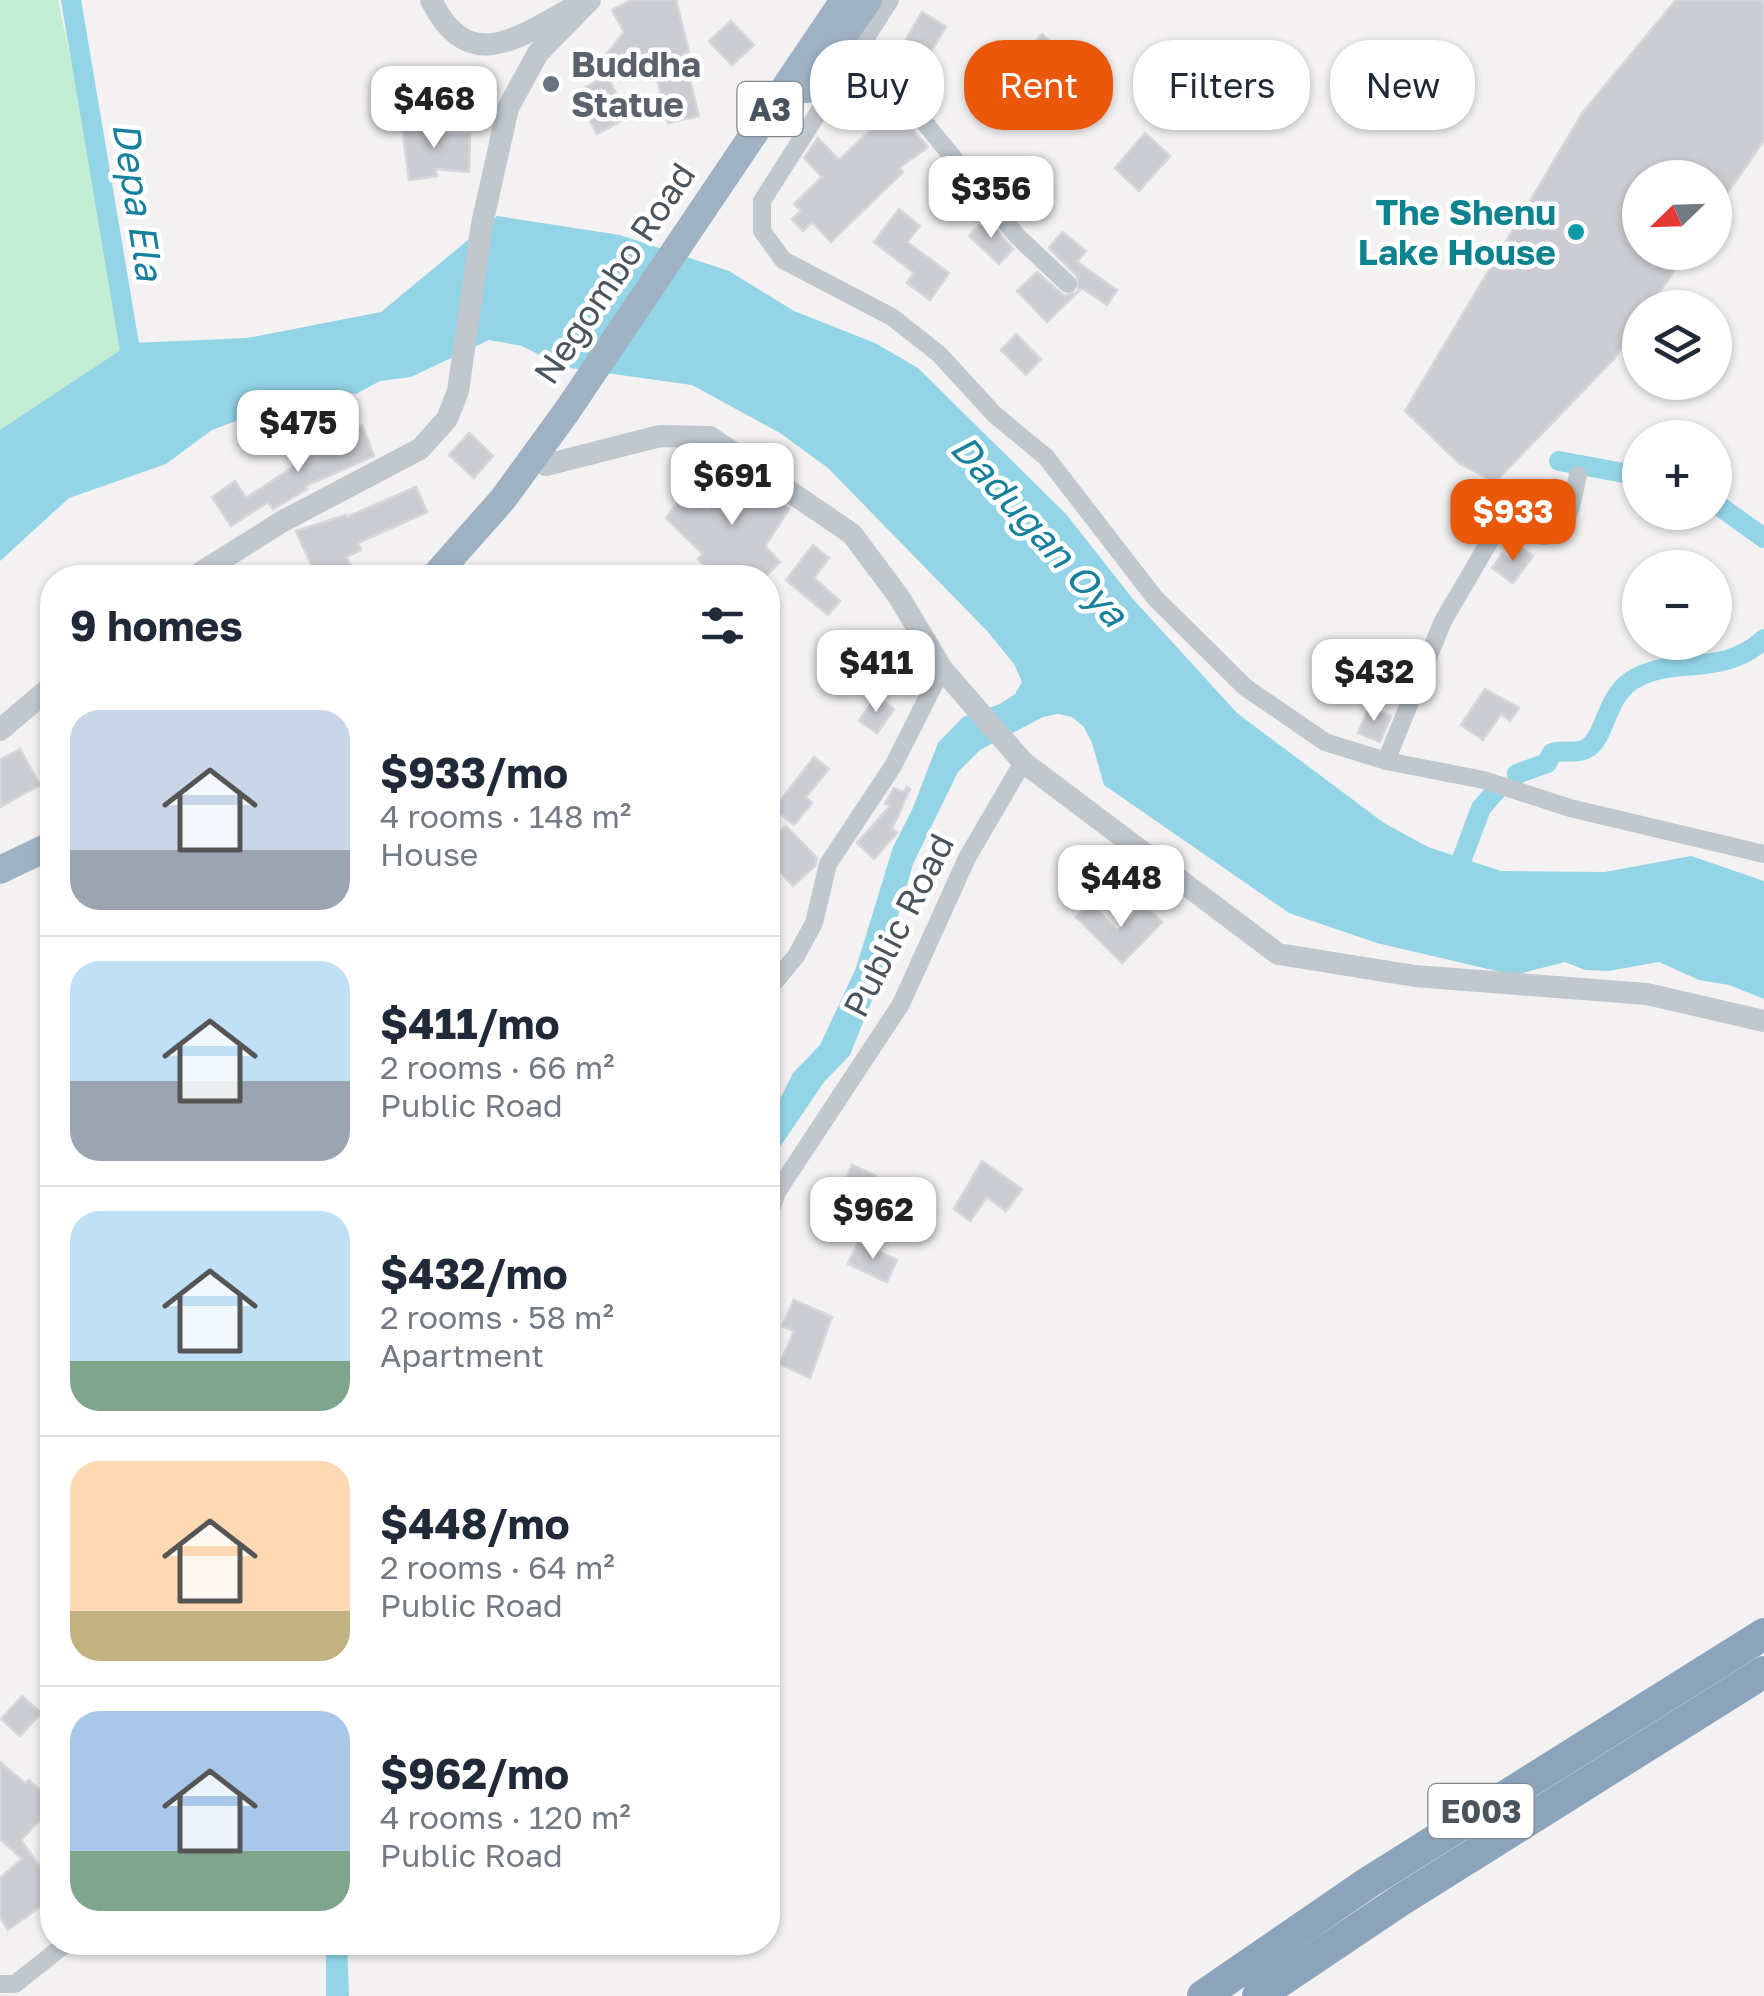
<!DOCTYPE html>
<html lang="en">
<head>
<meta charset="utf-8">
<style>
	body { margin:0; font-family:"Golos Text",sans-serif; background:#f6f6f7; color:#1f2937; height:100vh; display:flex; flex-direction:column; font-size:38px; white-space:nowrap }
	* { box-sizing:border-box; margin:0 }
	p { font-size:32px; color:#747a83 }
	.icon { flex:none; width:55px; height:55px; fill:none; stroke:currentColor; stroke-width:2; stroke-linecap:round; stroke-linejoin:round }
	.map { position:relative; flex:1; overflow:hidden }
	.sheet { position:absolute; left:40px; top:565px; width:740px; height:1390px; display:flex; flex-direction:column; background:#fff; border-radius:40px; box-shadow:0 2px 8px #0004 }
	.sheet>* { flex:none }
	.banner { position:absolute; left:810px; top:40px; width:802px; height:90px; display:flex; gap:20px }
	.needle { width:65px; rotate:247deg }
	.buttons { position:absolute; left:1622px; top:160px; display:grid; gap:20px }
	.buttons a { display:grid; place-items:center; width:110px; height:110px; border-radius:50%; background:#fff; box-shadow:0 2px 8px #0004; font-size:50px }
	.price { position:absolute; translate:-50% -85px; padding:0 22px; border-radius:20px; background:#fff; color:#222; font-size:32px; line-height:65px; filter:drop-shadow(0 2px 5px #0008) }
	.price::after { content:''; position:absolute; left:50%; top:60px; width:30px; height:22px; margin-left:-15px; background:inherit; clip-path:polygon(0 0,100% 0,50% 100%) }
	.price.on { background:#ea580c; color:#fff }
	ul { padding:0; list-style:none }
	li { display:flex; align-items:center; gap:30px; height:250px; padding:0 30px }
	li+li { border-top:2px solid #e0e1e3 }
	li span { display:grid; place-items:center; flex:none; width:280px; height:200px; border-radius:30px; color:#555 }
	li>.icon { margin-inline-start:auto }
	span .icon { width:120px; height:120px; fill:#fffc; stroke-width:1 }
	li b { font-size:42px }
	h2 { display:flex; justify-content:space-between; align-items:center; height:120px; padding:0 30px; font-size:42px }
	.chip { padding:0 35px; border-radius:40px; background:#fff; box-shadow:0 2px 8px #0004; font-size:35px; line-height:90px }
	.chip.on { background:#ea580c; color:#fff }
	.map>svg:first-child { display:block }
	.green { fill:#c3edd3 }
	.water { fill:#93d5e7 }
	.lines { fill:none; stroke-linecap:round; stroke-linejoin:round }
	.canal { stroke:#93d5e7; stroke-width:20 }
	.building { fill:#cbcdd3; stroke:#d5d7dc; stroke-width:2.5 }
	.minor { stroke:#c0c8ce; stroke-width:18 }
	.tertiary { stroke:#c0c8ce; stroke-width:22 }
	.trunk { stroke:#9fb2c4; stroke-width:28 }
	.motorway { stroke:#8ca3bc; stroke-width:32 }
	.worship-dot { fill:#6b7280; stroke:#fff; stroke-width:4 }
	.culture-dot { fill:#0f9aa8; stroke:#fff; stroke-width:4 }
	.labels { text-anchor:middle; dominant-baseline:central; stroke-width:9; stroke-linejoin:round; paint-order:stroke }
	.shield { fill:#fff; stroke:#80878e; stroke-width:2.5 }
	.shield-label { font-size:32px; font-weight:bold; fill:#4a545d }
	.worship-label { font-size:35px; font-weight:bold; fill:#5b616d; stroke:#fff; text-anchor:start }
	.culture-label { font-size:35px; font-weight:bold; fill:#0d838f; stroke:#fff; text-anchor:end }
	.street-label { font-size:35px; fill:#4a545d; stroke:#fff }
	.water-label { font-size:38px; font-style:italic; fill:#16809d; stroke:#fff }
</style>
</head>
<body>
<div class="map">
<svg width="1764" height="1996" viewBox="0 0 1764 1996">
	<rect width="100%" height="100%" fill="#f3f1f1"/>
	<polygon class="green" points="0,0 58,0 131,343 0,430"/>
	<g class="water">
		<polygon points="497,216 620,235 729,271 794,311 875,343 918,368 1066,514 1133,599 1237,713 1384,823 1428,847 1501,871 1605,872 1691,856 1764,881 1764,999 1729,985 1699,980 1659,962 1608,971 1585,970 1565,962 1522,973 1505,973 1377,943 1289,913 1104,785 1092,743 1084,727 1072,717 1058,714 1043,717 980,750 958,772 913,864 878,985 850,1055 824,1082 771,1160 768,1175 768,1123 793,1073 820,1045 856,968 893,847 912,810 938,743 963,717 1000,704 1015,694 1022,682 1014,664 988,632 828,468 780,433 692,385 563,367 522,346 489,340 411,377 380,381 356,394 340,392 287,408 276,406 212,430 166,464 69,498 0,561 0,430 131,343 247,338 381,312"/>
		<polygon points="326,1943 347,1943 349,1996 326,1996"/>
	</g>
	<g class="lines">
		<g class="canal">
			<polyline points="71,0 133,368"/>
			<polyline points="1559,461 1640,476"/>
			<polyline points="1715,503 1764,538"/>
			<path d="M1517 774 1547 763 1552 753C1564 749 1578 755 1589 747 1605 736 1606 698 1631 681 1671 654 1721 679 1764 639"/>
			<polyline points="1453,883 1481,808 1496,791"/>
		</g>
	</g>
	<g class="building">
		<polygon points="632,0 676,0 689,52 683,53 699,116 668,123 650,51 631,75 606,55 624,32 612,10"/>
		<polygon points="1676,0 1764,0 1764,140 1715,211 1715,178 1640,178 1640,252 1687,252 1649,308 1640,308 1640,321 1614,359 1495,482 1460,464 1405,411 1583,112"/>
		<polygon points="922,12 946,27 929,55 905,41"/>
		<polygon points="731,21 754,45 732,65 709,41"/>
		<polygon points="1042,34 1075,64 1055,86 1022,56"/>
		<polygon points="607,76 628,117 597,134 575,93"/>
		<polygon points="453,79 487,100 477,118 443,97"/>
		<polygon points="877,89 928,147 899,168 903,172 831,242 812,222 803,231 792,219 801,211 794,204 822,177 804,158 818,138 839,160 879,122 862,100"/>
		<polygon points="427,119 429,133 470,134 469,172 435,169 437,176 409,180 402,126"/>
		<polygon points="1145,133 1170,156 1139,191 1115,168"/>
		<polygon points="899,209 920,226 907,242 949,273 930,300 907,283 914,273 874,242"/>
		<polygon points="986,218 1013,249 999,264 969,236"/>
		<polygon points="1062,232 1086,251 1077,262 1117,290 1107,305 1082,288 1047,322 1017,291 1037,272 1064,296 1078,292 1077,276 1049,248"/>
		<polygon points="1016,334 1041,359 1026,375 1001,350"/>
		<polygon points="362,425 374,456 305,486 307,489 273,509 268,502 231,526 212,497 235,481 246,498 312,454 308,446"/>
		<polygon points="469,433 493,456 474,478 449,455"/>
		<polygon points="715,459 789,509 765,546 780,562 764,578 717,578 698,559 703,554 666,518 684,493 707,510 728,479 710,469"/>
		<polygon points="416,487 427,512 358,543 361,550 346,557 358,578 317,578 296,531 346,515 347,517"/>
		<polygon points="813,545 829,558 814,578 840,601 828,615 786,580"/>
		<polygon points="1519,546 1533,556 1513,583 1492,568 1502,554 1509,560"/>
		<polygon points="1347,665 1372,677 1363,696 1338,685"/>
		<polygon points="1485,689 1519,708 1510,721 1501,714 1483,740 1461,725"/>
		<polygon points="876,696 894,709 877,733 859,721"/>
		<polygon points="1369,707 1391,716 1380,742 1358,733"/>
		<polygon points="20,749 40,785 0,807 0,760"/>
		<polygon points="814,757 829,769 806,797 812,803 794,825 774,809"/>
		<polygon points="907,787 910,789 892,829 897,833 874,859 857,843 890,806 885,804 894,788 903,792"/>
		<polygon points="786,826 817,858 815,866 793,886 768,858 768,844"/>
		<polygon points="1091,903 1117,931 1143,903 1162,922 1122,963 1076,917"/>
		<polygon points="982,1161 1022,1189 1006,1211 987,1197 970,1221 954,1209"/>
		<polygon points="852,1165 876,1176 864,1202 840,1191"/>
		<polygon points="858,1242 897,1260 887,1282 848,1264"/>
		<polygon points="794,1300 832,1317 810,1378 780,1364 794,1331 782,1326"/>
		<polygon points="22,1696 41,1713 20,1736 1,1719"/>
		<polygon points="0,1762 25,1783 29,1780 52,1802 52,1807 21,1840 52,1884 52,1898 8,1930 0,1917 0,1878 22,1859 0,1839"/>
	</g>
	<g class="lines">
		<g class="minor">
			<polyline points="890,0 762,201 762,231 783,260 892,317 939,354 995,415 1046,457 1155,598 1245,687 1325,742 1386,761 1484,780 1570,808 1764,854"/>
			<polyline points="855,56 898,90 1017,236 1068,284"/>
			<path d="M1386 761 1443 621 1498 527C1515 525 1521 531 1537 535 1569 543 1573 496 1578 475"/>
			<polyline points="768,990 796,956 814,923 828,864 893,766 942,669"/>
			<polyline points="768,1219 777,1192 901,1004 967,858 1023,762"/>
			<polyline points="0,1984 15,1984 68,1942"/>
		</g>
		<g class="tertiary">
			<path d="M431 0C468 76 517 38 572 8"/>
			<polyline points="546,465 660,436 710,437 852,534 899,597 942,669 1023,762 1278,954 1415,976 1647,994 1764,1021"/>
			<polyline points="192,578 283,521 420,449 447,419 458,391 482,224 508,108 538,53 590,0"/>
			<polyline points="0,730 52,686"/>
		</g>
		<g class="trunk">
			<polyline points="806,89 868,0"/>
			<polyline points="433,578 503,499 567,411 844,0"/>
			<polyline points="0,870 52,845"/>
		</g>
		<g class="motorway">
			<polyline points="1203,1996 1369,1882 1764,1634"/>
			<polyline points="1258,1996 1401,1900 1764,1672"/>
		</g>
	</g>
	<circle class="worship-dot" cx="551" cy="84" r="10"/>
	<circle class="culture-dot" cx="1576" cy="232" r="10"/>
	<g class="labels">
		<g class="shield">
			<rect x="737.5" y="82" width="65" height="54" rx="8"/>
			<rect x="1428.5" y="1784" width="105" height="54" rx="8"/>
		</g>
		<g class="shield-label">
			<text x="770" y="109">A3</text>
			<text x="1481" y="1811">E003</text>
		</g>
		<g class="worship-label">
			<text x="571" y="64">Buddha<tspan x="571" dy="40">Statue</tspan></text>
		</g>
		<g class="culture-label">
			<text x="1556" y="212">The Shenu<tspan x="1556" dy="40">Lake House</tspan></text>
		</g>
		<g class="street-label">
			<text transform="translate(614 273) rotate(-56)">Negombo Road</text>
			<text transform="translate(898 925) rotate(-63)">Public Road</text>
		</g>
		<g class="water-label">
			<text transform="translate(139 201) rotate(81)">Depa Ela</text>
			<text transform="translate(1040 530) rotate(48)">Dadugan Oya</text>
		</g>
	</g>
</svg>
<div class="buttons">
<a><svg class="needle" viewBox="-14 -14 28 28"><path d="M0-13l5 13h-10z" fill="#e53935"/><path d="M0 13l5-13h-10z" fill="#747a83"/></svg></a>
<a><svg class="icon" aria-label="layers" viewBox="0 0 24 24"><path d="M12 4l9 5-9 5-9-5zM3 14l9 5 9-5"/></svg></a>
<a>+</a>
<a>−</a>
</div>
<b class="price" style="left:434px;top:151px">$468</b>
<b class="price" style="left:991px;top:241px">$356</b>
<b class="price" style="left:298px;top:475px">$475</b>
<b class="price" style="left:732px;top:528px">$691</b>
<b class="price on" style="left:1513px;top:564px">$933</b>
<b class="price" style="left:876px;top:715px">$411</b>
<b class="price" style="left:1374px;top:724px">$432</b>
<b class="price" style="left:1121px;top:930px">$448</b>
<b class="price" style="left:873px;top:1262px">$962</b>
<div class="banner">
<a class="chip">Buy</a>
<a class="chip on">Rent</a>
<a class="chip">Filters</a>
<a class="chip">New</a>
</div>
<section class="sheet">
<h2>9 homes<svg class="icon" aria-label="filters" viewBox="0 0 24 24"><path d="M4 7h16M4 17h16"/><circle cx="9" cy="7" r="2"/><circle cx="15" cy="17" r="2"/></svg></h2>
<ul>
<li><span style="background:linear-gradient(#c9d6e8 70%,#9aa5b1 0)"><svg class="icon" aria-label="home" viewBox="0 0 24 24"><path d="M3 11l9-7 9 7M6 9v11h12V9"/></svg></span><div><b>$933/mo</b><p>4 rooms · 148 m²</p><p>House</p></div></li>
<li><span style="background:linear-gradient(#bfe0f5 60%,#9aa5b1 0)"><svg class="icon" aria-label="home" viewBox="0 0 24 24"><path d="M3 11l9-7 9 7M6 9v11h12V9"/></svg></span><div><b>$411/mo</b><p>2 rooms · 66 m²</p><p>Public Road</p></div></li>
<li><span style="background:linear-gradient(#bfe0f5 75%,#7fa58c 0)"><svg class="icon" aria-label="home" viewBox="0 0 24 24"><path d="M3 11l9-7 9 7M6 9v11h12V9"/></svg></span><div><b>$432/mo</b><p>2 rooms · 58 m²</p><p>Apartment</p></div></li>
<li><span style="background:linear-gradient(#ffd9b3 75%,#c2b280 0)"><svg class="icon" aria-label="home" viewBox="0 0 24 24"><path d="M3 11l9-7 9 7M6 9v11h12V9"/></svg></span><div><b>$448/mo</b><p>2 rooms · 64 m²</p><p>Public Road</p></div></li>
<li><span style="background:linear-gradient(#a9c7e8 70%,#7fa58c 0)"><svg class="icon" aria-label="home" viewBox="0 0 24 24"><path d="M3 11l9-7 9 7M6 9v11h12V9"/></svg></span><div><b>$962/mo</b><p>4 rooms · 120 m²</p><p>Public Road</p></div></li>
</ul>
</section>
</div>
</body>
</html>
